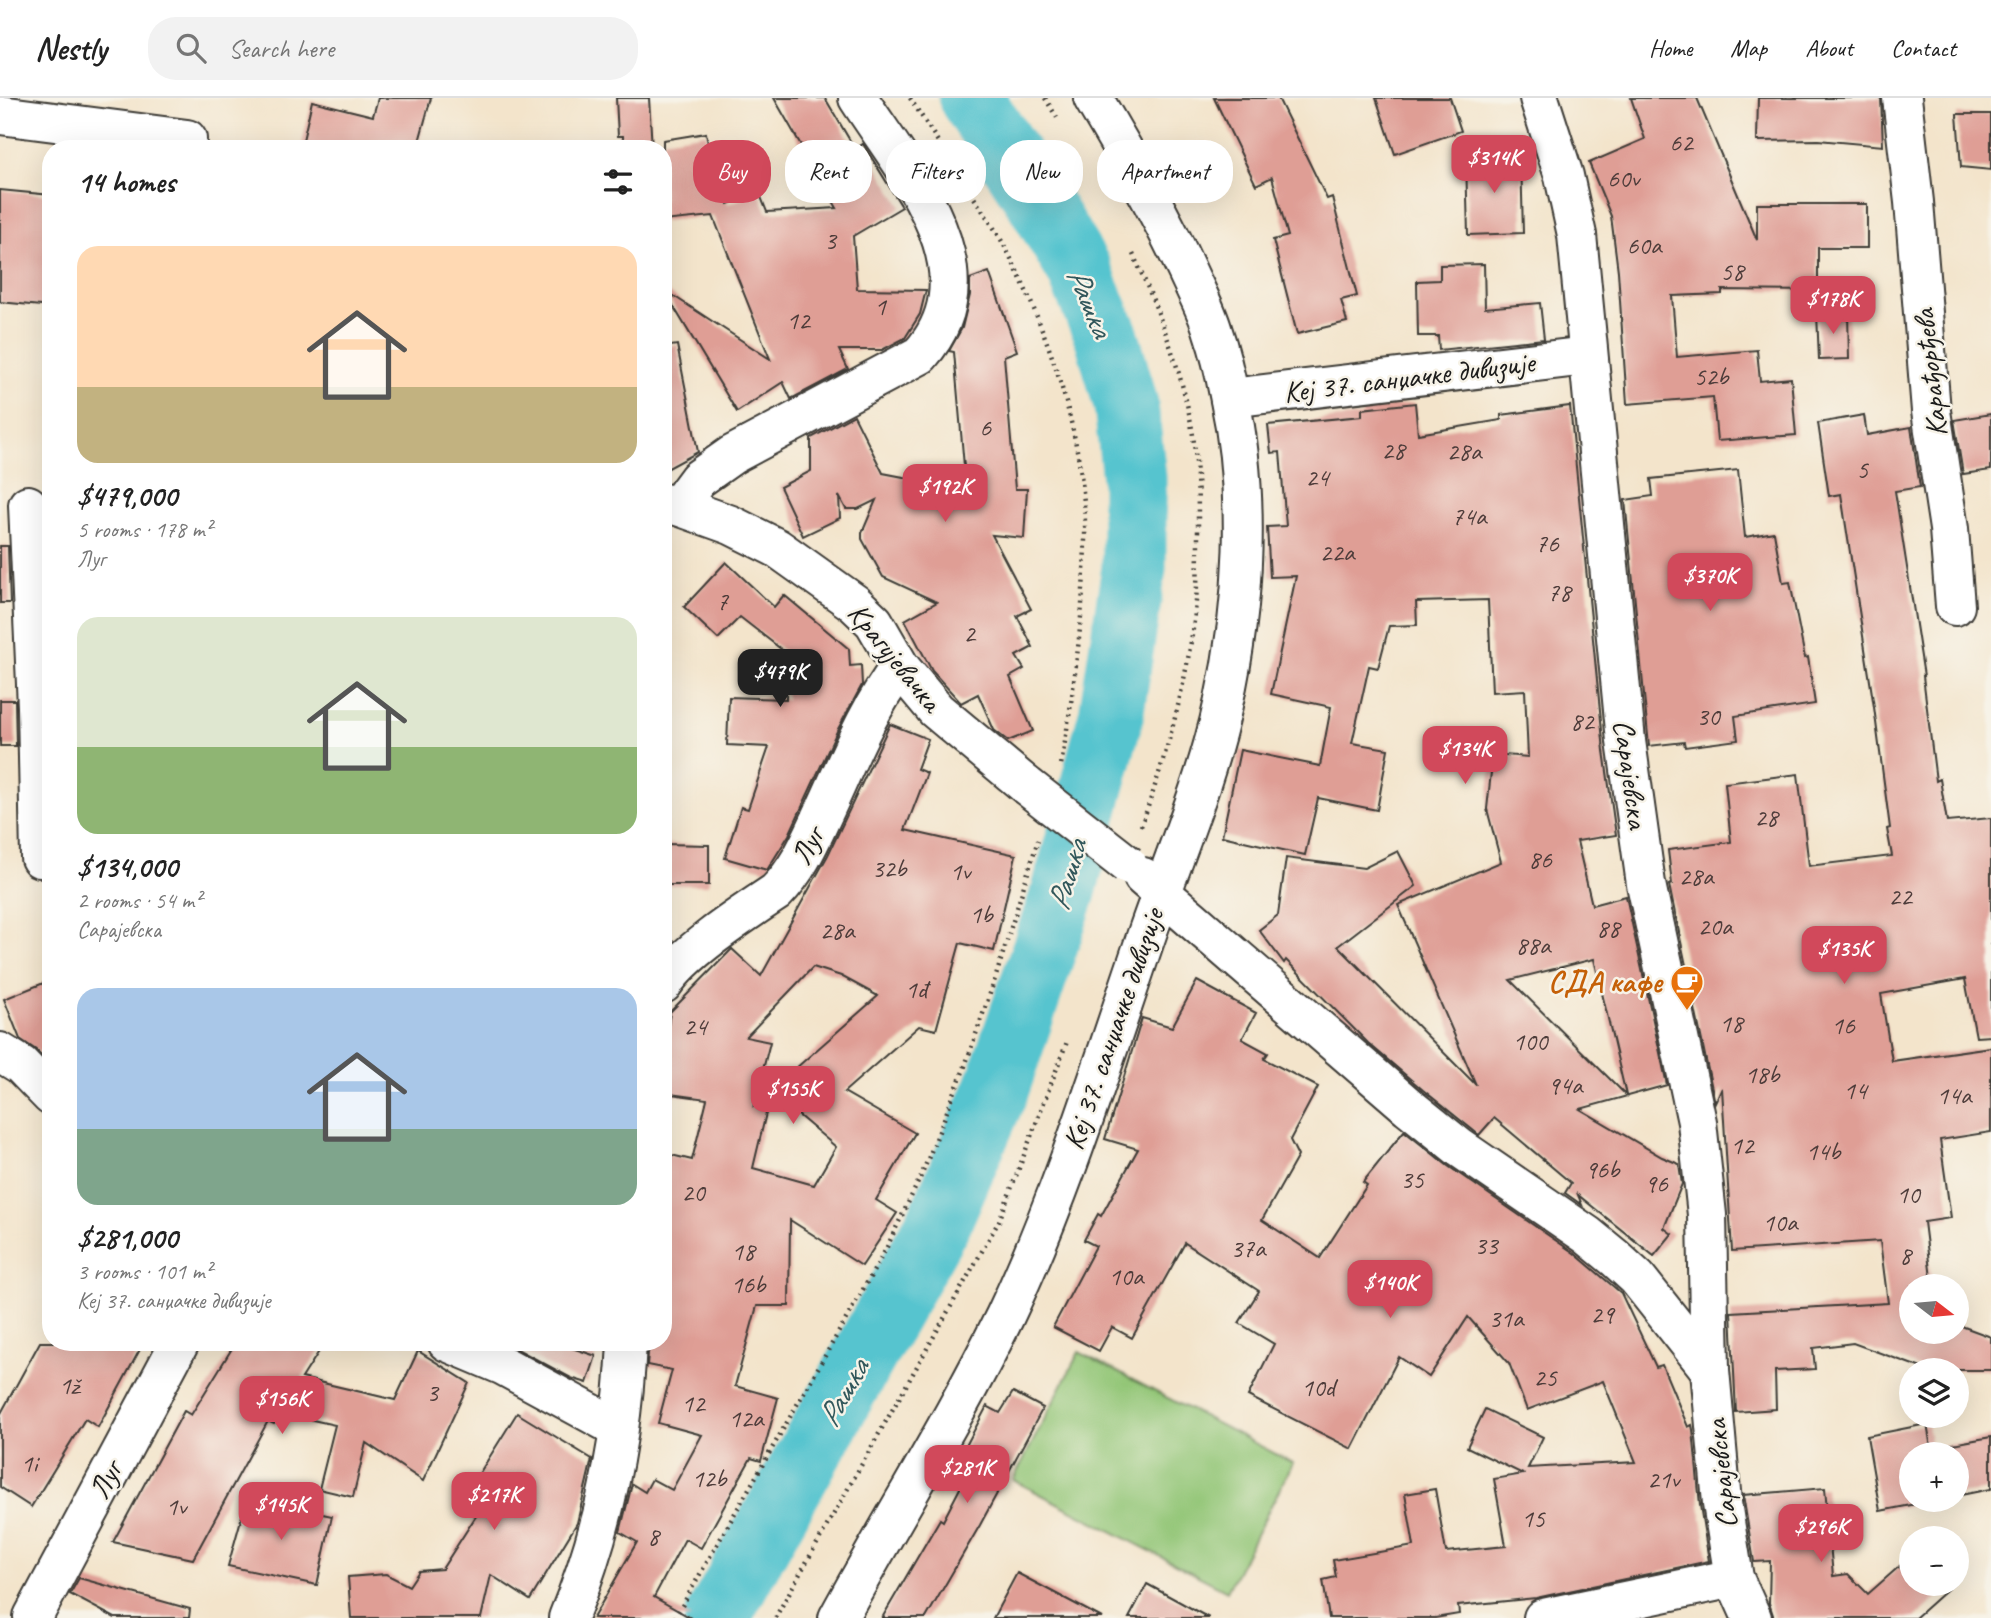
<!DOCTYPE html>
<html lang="en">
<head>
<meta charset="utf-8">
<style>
	body { margin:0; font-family:Caveat,sans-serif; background:#f2f2f2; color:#222; height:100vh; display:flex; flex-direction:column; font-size:26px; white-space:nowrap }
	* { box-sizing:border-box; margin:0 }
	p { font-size:23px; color:#767676 }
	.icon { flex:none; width:38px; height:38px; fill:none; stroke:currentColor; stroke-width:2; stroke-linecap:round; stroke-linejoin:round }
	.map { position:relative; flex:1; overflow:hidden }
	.sheet { position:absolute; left:42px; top:42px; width:630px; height:1211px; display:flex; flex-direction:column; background:#fff; border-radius:28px; box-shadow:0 7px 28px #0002 }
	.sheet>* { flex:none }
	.top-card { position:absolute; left:693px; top:42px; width:665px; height:63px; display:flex; gap:14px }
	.needle { width:46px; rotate:106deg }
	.controls { position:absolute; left:1899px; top:1176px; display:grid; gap:14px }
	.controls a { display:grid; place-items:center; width:70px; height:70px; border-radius:50%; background:#fff; box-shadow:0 7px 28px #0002; font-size:35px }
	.price { position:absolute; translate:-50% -60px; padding:0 16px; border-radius:14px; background:#d1495b; color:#fff; font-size:23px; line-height:46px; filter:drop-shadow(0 2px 4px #0008) }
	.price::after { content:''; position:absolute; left:50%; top:42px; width:21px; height:16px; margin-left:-10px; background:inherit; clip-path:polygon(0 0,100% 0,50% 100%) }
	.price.active { background:#222; color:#fff }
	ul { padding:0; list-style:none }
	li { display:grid; align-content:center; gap:14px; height:371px; padding:0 35px }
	li span { display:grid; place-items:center; height:217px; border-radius:21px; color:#555 }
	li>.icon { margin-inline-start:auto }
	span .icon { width:126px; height:126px; fill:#fffc; stroke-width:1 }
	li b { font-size:30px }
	h2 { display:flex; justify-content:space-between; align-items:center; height:84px; padding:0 35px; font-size:30px }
	.chip { padding:0 24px; border-radius:28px; background:#fff; box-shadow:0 7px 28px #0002; font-size:24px; line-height:63px }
	.chip.active { background:#d1495b; color:#fff }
	header { display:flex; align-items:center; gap:42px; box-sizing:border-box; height:98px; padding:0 35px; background:#fff; border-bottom:2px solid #e0e0e0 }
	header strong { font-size:33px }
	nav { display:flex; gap:38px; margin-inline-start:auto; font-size:24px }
	.search { width:490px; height:63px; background:#f2f2f2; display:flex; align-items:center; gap:18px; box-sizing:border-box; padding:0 24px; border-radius:28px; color:#767676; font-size:26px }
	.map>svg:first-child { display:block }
	.green { fill:#93c677; stroke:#58714a; stroke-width:2 }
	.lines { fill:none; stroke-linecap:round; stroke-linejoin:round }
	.river { stroke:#57c4cf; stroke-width:65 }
	.building { fill:#df9e95; fill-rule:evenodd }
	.minor-casing { stroke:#3c3a36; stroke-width:42 }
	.path { stroke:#3c3a36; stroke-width:4.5; stroke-dasharray:2 5; stroke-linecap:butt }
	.minor { stroke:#fff; stroke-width:38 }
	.minor-bridge-casing { stroke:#3c3a36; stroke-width:42; stroke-linecap:butt }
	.minor-bridge { stroke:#fff; stroke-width:38 }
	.labels { text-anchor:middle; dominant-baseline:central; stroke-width:5; stroke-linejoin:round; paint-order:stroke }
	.number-label { font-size:26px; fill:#4d3c3a }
	.street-label { font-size:30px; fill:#1c1c1c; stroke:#f7f3e8 }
	.food-label { font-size:30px; font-weight:bold; fill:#c56008; stroke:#f7f3e8; text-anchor:end }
	.water-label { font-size:32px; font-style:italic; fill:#31575b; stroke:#f7f3e8 }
</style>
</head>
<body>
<header>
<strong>Nestly</strong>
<div class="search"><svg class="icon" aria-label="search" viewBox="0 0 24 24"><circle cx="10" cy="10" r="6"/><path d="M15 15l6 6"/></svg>Search here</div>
<nav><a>Home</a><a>Map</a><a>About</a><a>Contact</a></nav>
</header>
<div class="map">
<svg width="1991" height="1520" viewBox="0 0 1991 1520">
	<rect width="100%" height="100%" fill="#f7f3e8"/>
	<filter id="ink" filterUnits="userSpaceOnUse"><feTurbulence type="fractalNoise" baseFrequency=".0143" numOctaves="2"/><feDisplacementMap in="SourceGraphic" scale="14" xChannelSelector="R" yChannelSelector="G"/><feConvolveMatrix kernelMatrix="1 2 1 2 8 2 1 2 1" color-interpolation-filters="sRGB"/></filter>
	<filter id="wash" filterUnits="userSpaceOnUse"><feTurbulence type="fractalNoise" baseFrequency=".00686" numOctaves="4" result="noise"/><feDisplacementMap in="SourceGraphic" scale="28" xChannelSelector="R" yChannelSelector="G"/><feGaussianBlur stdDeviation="1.57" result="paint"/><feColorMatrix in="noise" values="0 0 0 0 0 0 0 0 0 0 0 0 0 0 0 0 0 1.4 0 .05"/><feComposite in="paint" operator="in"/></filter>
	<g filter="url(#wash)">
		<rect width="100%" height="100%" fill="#f3e4cb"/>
		<polygon class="green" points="1079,1254 1293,1365 1227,1493 1013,1382"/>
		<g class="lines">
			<polyline class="river" points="717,1520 941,1120 997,990 1064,793 1111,618 1134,470 1134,380 1126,307 1107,239 1078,170 1037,101 971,0"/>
		</g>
		<g id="blocks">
			<g class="building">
				<polygon points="378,0 431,0 417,51 301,51 312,3 373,18"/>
				<polygon points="616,0 649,0 652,51 625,51 623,38 618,38"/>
				<polygon points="774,0 825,0 855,51 863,46 902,109 853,138 857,191 926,192 920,216 905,240 882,252 839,252 848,271 791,301 783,284 737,314 663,191 770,261 713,118 663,123 663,42 706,35 708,46 717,44 728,106 759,94 767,114 837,110"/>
				<polygon points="1214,0 1278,0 1327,101 1332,99 1357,198 1341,202 1347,224 1297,236 1273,142 1288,138 1272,79 1256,87"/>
				<polygon points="1376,0 1450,0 1461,33 1395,56"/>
				<polygon points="1631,0 1697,0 1757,142 1757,106 1867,106 1867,150 1818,150 1818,193 1722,192 1722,196 1672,198 1677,259 1757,252 1760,283 1791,280 1796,337 1717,343 1713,299 1627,306 1618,173 1611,118 1589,65 1645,41"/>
				<polygon points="1758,0 1881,0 1883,48 1818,42 1757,43"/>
				<polygon points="1957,16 1991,16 1991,72 1961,69"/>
				<polygon points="1521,58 1523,135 1468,137 1466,60"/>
				<polygon points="0,92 51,97 51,209 0,204"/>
				<polygon points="1484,166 1485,210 1540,205 1544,241 1439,252 1438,238 1418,238 1417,183 1440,182 1440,167"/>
				<polygon points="989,174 1017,253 1004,258 1015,391 1027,391 1024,440 992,437 1031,511 1017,518 1033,549 1016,558 1024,571 1010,579 1033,633 1008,643 994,632 978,596 961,605 932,573 905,522 937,504 883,479 862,441 862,435 876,402 858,411 846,411 839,398 840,420 803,438 780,389 811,373 811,340 854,317 883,375 966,391 954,254 949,253 962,230 970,197 970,181"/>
				<polygon points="1848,214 1849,261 1819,262 1817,215"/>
				<polygon points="677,247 698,354 663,373 663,249"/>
				<path d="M1415 305 1418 336 1501 322V317L1570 308 1604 653 1616 737 1577 743 1592 807 1626 798 1667 987 1580 1011 1662 1059 1679 1066 1682 1086 1664 1130 1672 1136 1654 1158 1578 1097 1582 1107 1565 1095 1571 1085 1494 1020 1479 1037 1423 992 1368 945 1286 862 1284 865 1259 832 1278 817 1286 760 1364 770 1398 753 1416 788 1338 848 1476 987 1398 807 1501 764 1487 711 1493 656 1528 659 1525 592 1492 594 1488 502 1416 504 1417 527 1389 528 1378 570 1369 568 1352 645 1388 651 1377 712 1318 700 1305 757 1222 738 1240 652 1320 668 1331 609 1271 596 1296 478 1270 479 1267 429 1286 428 1280 354 1271 355 1268 327 1362 318V311ZM1594 861 1626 997 1510 882Z"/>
				<polygon points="1991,316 1991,372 1963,376 1954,322"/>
				<polygon points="1864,317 1867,337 1911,329 1920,389 1895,393 1924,578 1923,578 1936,683 1940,681 1947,724 1991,720 1991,938 1976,939 1965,881 1881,896 1892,963 1991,949 1991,1034 1940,1042 1951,1120 1924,1124 1932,1188 1911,1188 1911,1234 1956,1234 1956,1226 1991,1239 1991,1272 1927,1272 1853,1245 1813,1250 1815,1271 1775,1273 1776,1311 1736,1314 1731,1214 1888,1205 1880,1143 1732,1153 1722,990 1715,1005 1669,787 1672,786 1668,752 1731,744 1725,685 1798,676 1809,768 1892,758 1887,731 1890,730 1874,609 1841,396 1829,398 1818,325"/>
				<polygon points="1738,372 1745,439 1774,434 1783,485 1790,484 1805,560 1808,559 1815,606 1735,618 1738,642 1685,649 1684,644 1649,648 1625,402 1653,398 1651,381"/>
				<polygon points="0,448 8,448 10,505 0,505"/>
				<polygon points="726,464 774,509 784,497 849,551 850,568 861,567 862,587 838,631 789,737 767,772 725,760 741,709 748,711 769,649 727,647 729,599 786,601 786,555 740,519 718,541 684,509"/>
				<polygon points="0,602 15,602 16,648 0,648"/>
				<path d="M890 626 928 641 917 671 927 675 905 732 1016 757 994 853 960 845 936 932 919 928 844 994 915 1035 876 1102 897 1115 862 1168 790 1122 789 1208H757L735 1288 778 1300 761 1363 751 1360 701 1450 685 1441 654 1499 691 1520H593L637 1444 620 1434 632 1386 645 1394 652 1381 672 1392 702 1337 658 1325 672 1272 647 1267 649 1244H663V1055L692 1062 707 1001 663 995V963L670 914 732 851 761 878 828 757ZM813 869 841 878 878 898 754 1007 770 944 746 939ZM771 994 836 1049 814 1087 753 1070Z"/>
				<polygon points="663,746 709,747 709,787 663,787"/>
				<polygon points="51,882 51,966 36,952 20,941 4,901"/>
				<polygon points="1197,883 1256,915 1242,941 1268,955 1264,961 1318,989 1290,1042 1298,1058 1262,1122 1320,1160 1367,1087 1363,1084 1404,1033 1448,1068 1574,1155 1621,1195 1656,1269 1662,1267 1688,1329 1692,1327 1693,1332 1700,1407 1709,1463 1536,1500 1458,1508 1459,1516 1435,1520 1329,1520 1323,1482 1336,1479 1333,1462 1414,1448 1405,1396 1435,1391 1446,1454 1506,1448 1494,1381 1523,1376 1467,1349 1485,1311 1543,1339 1528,1370 1636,1364 1603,1283 1527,1312 1509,1265 1468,1219 1429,1279 1399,1259 1352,1351 1248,1298 1274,1246 1239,1225 1259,1193 1185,1145 1132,1240 1112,1229 1099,1253 1053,1229 1096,1148 1084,1142 1098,1116 1101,1118 1138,1051 1105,1041 1142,920 1172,929"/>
				<polygon points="40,1244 144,1244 98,1329 85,1321 31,1409 0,1389 0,1317"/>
				<polygon points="236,1244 325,1244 302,1280 395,1302 418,1253 469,1285 423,1383 366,1345 353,1399 319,1391 335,1327 281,1315 274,1326 268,1323 193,1461 113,1444 184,1313 191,1317"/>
				<polygon points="504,1244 554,1244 596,1258 587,1285 571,1280"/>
				<polygon points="1013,1294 1043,1310 980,1427 926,1520 882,1520 940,1421 943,1423 972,1367 959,1361 987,1308 1000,1315"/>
				<polygon points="517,1315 592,1361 577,1425 530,1502 491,1477 481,1520 351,1520 348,1479 386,1476 409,1488 419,1473 442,1471 476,1418 459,1408"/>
				<polygon points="1927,1326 1931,1350 1991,1339 1991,1391 1956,1398 1956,1356 1911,1356 1911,1402 1937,1402 1880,1413 1867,1338"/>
				<polygon points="1825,1390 1833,1478 1848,1476 1868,1496 1911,1458 1911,1486 1953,1486 1915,1520 1774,1520 1769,1505 1770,1463 1754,1464 1743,1397"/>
				<polygon points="247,1400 332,1418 317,1487 228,1468"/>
				<polygon points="1017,1475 1102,1520 993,1520"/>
				<polygon points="79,1480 190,1511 189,1520 115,1520 70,1496"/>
				<polygon points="1147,1486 1209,1520 1129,1520"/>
			</g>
		</g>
	</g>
	<g filter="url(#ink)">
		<use href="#blocks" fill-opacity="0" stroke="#3c3a36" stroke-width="2"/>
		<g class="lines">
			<defs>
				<g id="minor">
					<polyline points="1539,0 1564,78 1577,137 1626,643 1646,786 1697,1024 1707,1117 1710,1272 1722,1405 1734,1480 1752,1520"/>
					<polyline points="1902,0 1914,104 1931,313 1949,431 1955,508"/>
					<polyline points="0,17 187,41"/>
					<polyline points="1230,300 1587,258"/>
					<polyline points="663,405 678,408 731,427 777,450 854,505 874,524 900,569 936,612 1027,688"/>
					<polyline points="28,407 37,609 40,760"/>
					<path d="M678 408 698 381 732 357 920 257C995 173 905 73 858 0"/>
					<polyline points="1143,779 1409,1009 1460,1050 1587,1137 1615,1160 1637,1180 1710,1272"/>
					<path d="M663 886C684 854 743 816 776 794 798 772 810 744 823 716 847 665 866 614 900 569"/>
					<polyline points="0,954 21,967 51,998"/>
					<polyline points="447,1244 504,1268 618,1330"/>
					<polyline points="33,1519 180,1244"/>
					<path d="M568 1520C604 1432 623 1340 627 1244"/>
					<path d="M838 1520C893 1419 955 1321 1005 1218 1063 1096 1104 961 1148 833 1174 758 1206 685 1223 607 1245 508 1251 397 1229 297 1225 276 1220 254 1213 234 1207 213 1196 193 1187 173 1159 113 1127 57 1093 0"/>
					<polyline points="1543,1520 1734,1480"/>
				</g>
			</defs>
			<use href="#minor" class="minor-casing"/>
			<g class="path">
				<path d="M910 0C931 33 952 65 973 98 983 114 995 130 1004 147 1048 231 1087 345 1085 440 1084 516 1074 593 1061 667"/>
				<polyline points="1045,0 1059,23"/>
				<path d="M1133 156C1157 209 1178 262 1190 320 1197 355 1198 391 1198 426 1198 462 1198 501 1192 537 1182 603 1163 668 1140 731"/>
				<polyline points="675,1520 885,1153 922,1076 964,971 996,878 1038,742"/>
				<polyline points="775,1520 999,1123 1068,941"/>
			</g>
			<use href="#minor" class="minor"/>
			<defs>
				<polyline id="minor-bridge" points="1027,688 1128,767"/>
			</defs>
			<use href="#minor-bridge" class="minor-bridge-casing"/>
			<use href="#minor-bridge" class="minor-bridge"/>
		</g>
	</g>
	<defs>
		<symbol id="cafe-pin" viewBox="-11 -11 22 30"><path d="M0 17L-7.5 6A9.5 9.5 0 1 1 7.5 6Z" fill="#e8710a" stroke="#f7f3e8"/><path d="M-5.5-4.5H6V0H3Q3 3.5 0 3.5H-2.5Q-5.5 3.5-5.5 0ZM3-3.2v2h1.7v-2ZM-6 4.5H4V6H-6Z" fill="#fff"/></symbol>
	</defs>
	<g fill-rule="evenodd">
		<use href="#cafe-pin" x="1668" y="865" width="38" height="52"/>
	</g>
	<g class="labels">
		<g class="number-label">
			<text x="1681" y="44">62</text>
			<text x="1623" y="80">60v</text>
			<text x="830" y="142">3</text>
			<text x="1644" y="147">60a</text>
			<text x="1732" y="173">58</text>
			<text x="880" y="208">1</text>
			<text x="798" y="222">12</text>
			<text x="1711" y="278">52b</text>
			<text x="985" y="329">6</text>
			<text x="1393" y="352">28</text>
			<text x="1464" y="353">28a</text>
			<text x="1862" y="371">5</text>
			<text x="1317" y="379">24</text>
			<text x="1469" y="418">74a</text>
			<text x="1547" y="445">76</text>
			<text x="1337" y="454">22a</text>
			<text x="1559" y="494">78</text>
			<text x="722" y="503">7</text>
			<text x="969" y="535">2</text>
			<text x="1708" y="618">30</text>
			<text x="1582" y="623">82</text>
			<text x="1766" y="719">28</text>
			<text x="1540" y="761">86</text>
			<text x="889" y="770">32b</text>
			<text x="960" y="773">1v</text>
			<text x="1696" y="778">28a</text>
			<text x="1900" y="798">22</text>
			<text x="981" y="816">1b</text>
			<text x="1715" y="828">20a</text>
			<text x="1608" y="830">88</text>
			<text x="837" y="832">28a</text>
			<text x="1533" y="847">88a</text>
			<text x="916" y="891">1đ</text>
			<text x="1731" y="925">18</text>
			<text x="1843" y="927">16</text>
			<text x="695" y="928">24</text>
			<text x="1530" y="943">100</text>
			<text x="1762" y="976">18b</text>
			<text x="1565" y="987">94a</text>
			<text x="1855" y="992">14</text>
			<text x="1954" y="997">14a</text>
			<text x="1742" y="1047">12</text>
			<text x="1823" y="1053">14b</text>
			<text x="1602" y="1071">96b</text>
			<text x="1412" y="1081">35</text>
			<text x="1656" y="1085">96</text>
			<text x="693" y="1094">20</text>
			<text x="1908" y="1096">10</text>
			<text x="1780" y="1124">10a</text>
			<text x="1486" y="1147">33</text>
			<text x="1248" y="1150">37a</text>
			<text x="743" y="1153">18</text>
			<text x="1905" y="1157">8</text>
			<text x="1126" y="1178">10a</text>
			<text x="748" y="1186">16b</text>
			<text x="1602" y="1216">29</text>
			<text x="1506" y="1220">31a</text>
			<text x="1545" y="1279">25</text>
			<text x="69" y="1287">1ž</text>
			<text x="1318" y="1289">10d</text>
			<text x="432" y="1294">3</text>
			<text x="693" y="1305">12</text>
			<text x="746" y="1320">12a</text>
			<text x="29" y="1365">1i</text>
			<text x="709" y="1380">12b</text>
			<text x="1663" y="1381">21v</text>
			<text x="176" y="1408">1v</text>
			<text x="1533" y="1420">15</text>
			<text x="653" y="1438">8</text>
		</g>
		<g class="street-label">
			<text transform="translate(1930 275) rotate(-96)">Карађорђева</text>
			<text transform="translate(1409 279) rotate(-7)">Кеј 37. санџачке дивизије</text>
			<text transform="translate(895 559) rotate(51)">Крагујевачка</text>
			<text transform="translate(1631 676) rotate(82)">Сарајевска</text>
			<text transform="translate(807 748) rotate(-62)">Луг</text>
			<text transform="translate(1113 931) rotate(-71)">Кеј 37. санџачке дивизије</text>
			<text transform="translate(1721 1376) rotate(-96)">Сарајевска</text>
			<text transform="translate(105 1382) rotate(-62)">Луг</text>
		</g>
		<g class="food-label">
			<text x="1662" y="884">СДА кафе</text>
		</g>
		<g class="water-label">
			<text transform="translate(1090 204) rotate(67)">Рашка</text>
			<text transform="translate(1067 777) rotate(-74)">Рашка</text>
			<text transform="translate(843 1295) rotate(-61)">Рашка</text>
		</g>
	</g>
</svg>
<div class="controls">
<a><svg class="needle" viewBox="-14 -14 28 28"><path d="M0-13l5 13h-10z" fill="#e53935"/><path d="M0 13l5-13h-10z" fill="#767676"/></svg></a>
<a><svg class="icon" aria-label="layers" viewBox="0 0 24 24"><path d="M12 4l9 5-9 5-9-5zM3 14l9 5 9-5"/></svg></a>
<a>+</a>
<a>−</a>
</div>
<b class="price" style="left:1494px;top:97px">$314K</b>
<b class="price" style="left:1833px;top:238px">$178K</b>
<b class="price" style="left:945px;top:426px">$192K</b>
<b class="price" style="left:1710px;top:515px">$370K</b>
<b class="price active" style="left:780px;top:611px">$479K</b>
<b class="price" style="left:1465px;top:688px">$134K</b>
<b class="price" style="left:1844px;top:888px">$135K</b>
<b class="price" style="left:793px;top:1028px">$155K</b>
<b class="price" style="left:1390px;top:1222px">$140K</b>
<b class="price" style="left:282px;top:1338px">$156K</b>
<b class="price" style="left:967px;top:1407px">$281K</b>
<b class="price" style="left:494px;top:1434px">$217K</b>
<b class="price" style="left:281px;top:1444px">$145K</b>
<b class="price" style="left:1821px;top:1466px">$296K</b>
<div class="top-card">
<a class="chip active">Buy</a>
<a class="chip">Rent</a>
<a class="chip">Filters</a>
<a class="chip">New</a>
<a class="chip">Apartment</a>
</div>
<section class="sheet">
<h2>14 homes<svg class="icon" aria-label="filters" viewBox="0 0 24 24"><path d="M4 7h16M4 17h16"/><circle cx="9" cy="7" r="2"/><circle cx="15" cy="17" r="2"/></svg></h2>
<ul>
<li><span style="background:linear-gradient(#ffd9b3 65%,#c2b280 0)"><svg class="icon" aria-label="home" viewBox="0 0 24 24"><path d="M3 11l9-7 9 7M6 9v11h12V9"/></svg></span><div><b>$479,000</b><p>5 rooms · 178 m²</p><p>Луг</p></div></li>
<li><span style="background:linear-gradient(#dfe7d0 60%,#8fb573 0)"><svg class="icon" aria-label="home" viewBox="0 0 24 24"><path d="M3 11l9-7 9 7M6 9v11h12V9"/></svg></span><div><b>$134,000</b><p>2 rooms · 54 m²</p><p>Сарајевска</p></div></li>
<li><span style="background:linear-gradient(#a9c7e8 65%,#7fa58c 0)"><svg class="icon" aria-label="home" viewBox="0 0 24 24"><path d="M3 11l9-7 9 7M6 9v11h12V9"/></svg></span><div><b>$281,000</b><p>3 rooms · 101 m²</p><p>Кеј 37. санџачке дивизије</p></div></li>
</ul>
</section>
</div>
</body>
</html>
